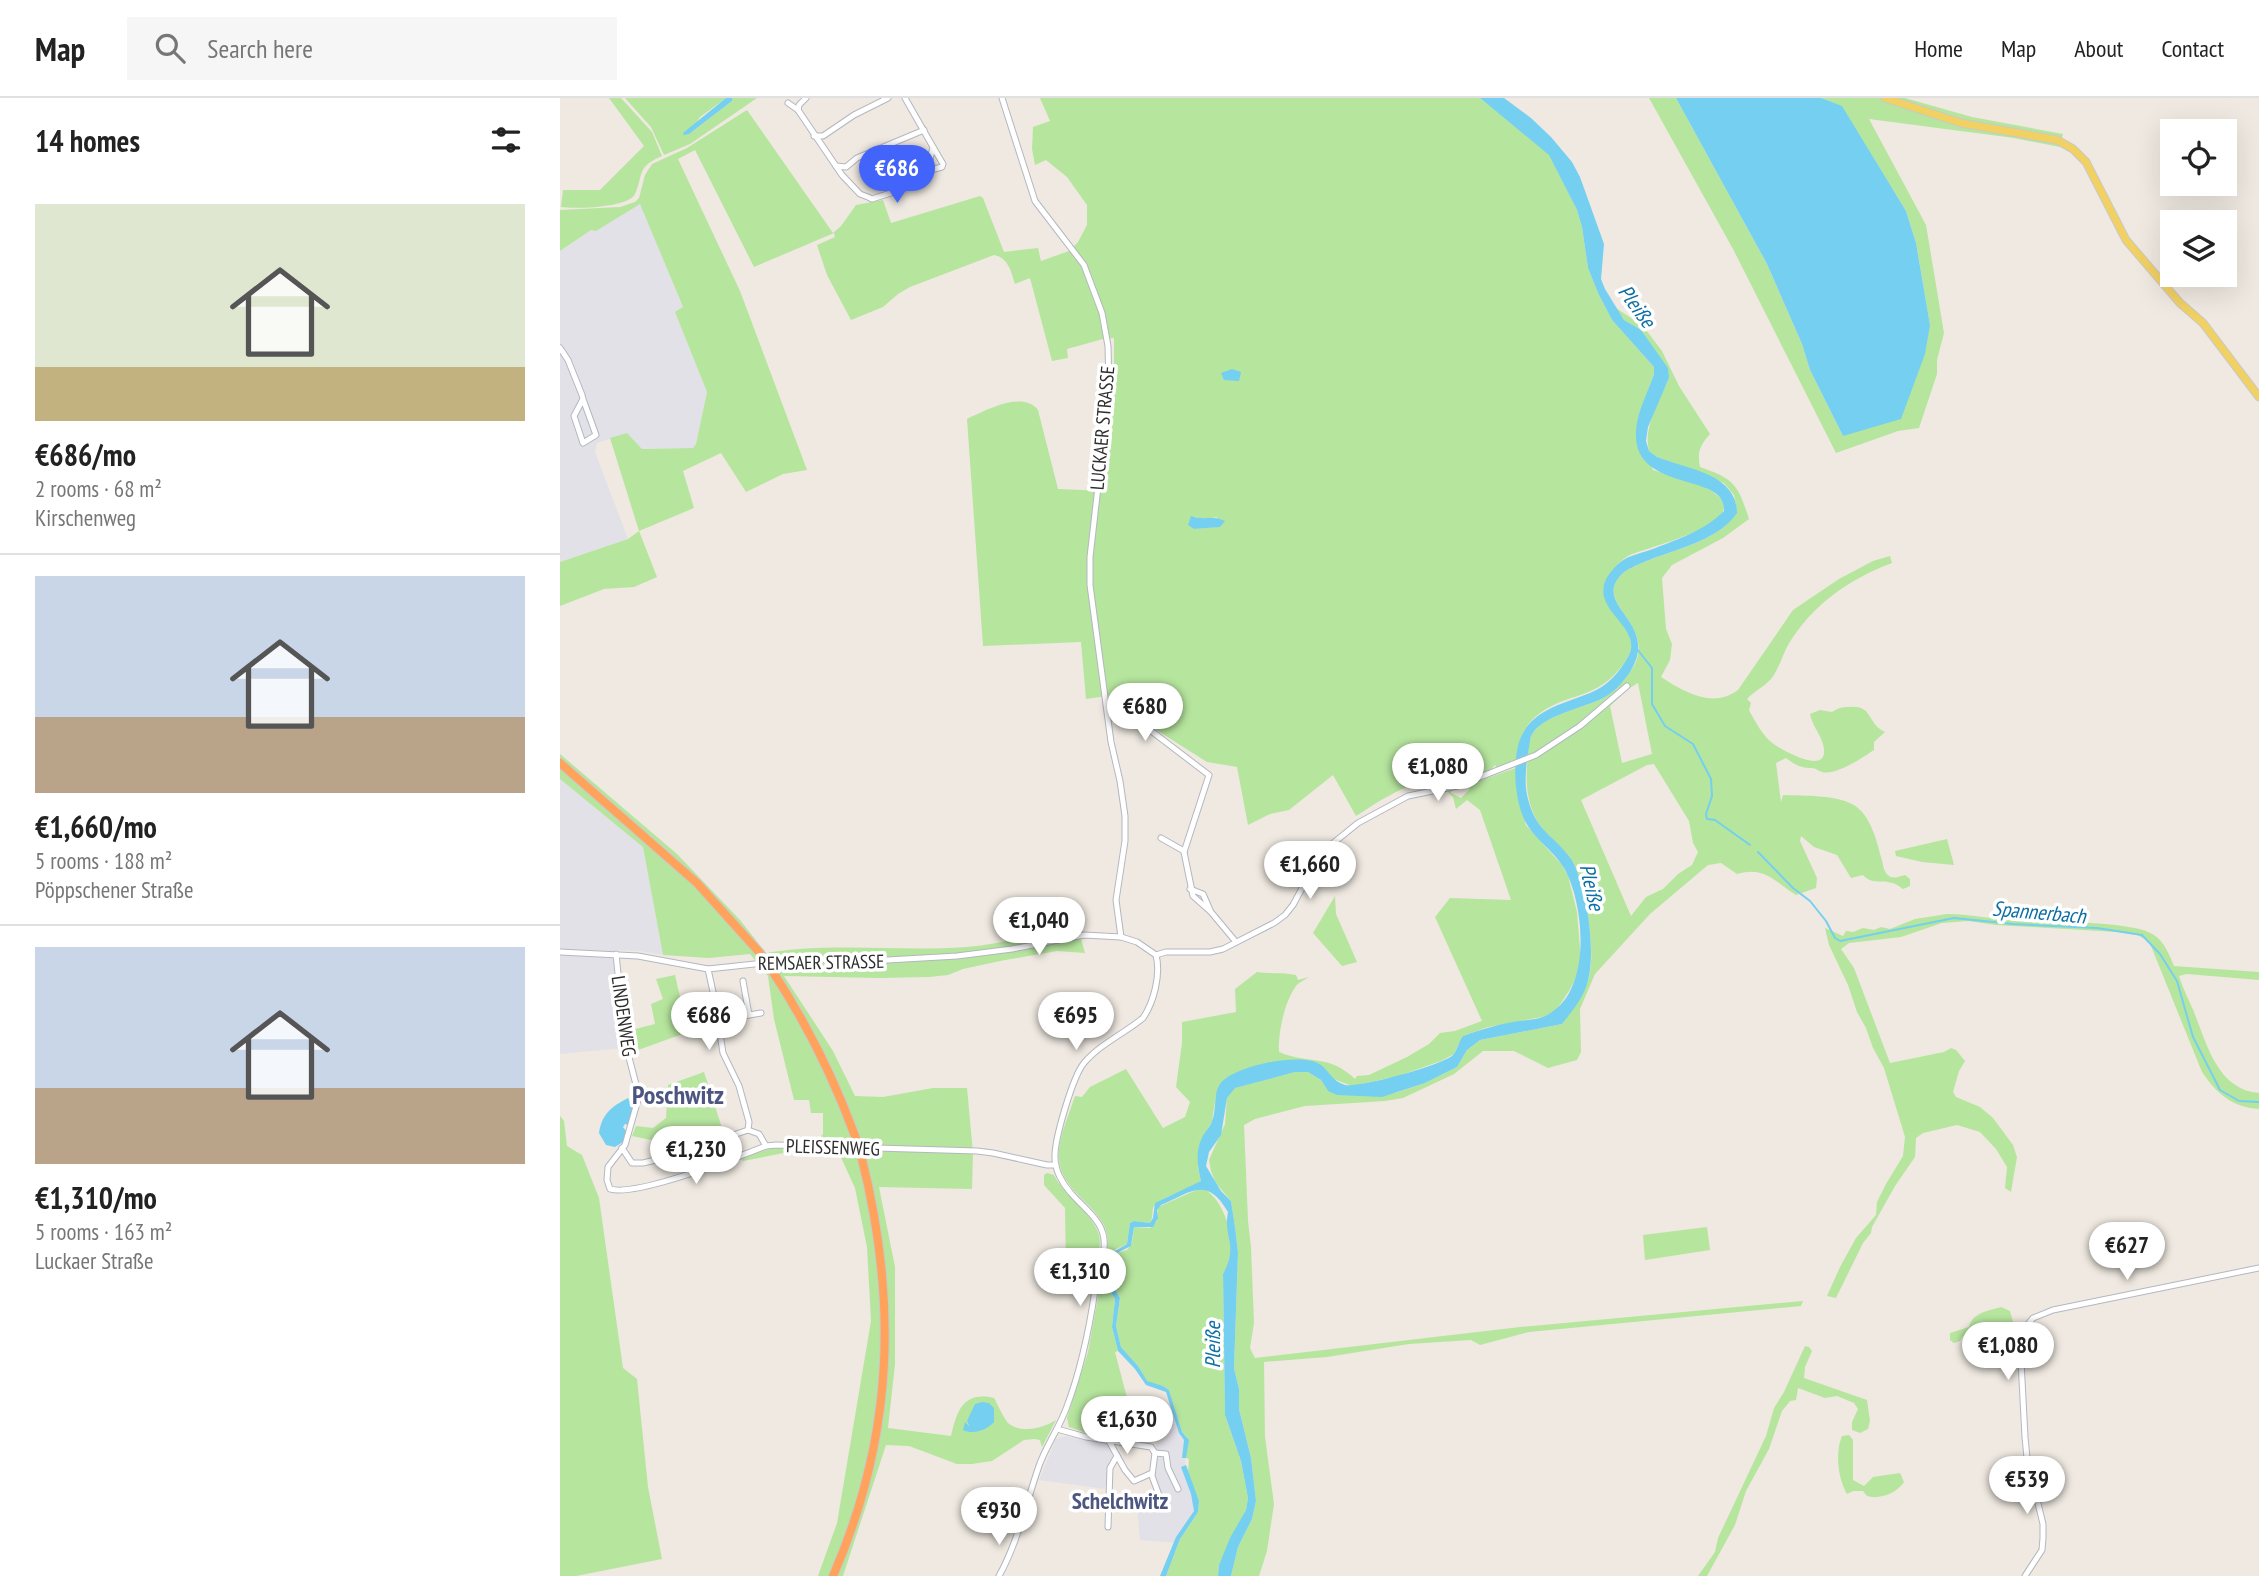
<!DOCTYPE html>
<html lang="en">
<head>
<meta charset="utf-8">
<style>
	body { margin:0; font-family:"PT Sans Narrow",sans-serif; background:#f6f6f6; color:#222; height:100vh; display:flex; flex-direction:column; font-size:26px; white-space:nowrap }
	* { box-sizing:border-box; margin:0 }
	p { font-size:23px; color:#767676 }
	.icon { flex:none; width:38px; height:38px; fill:none; stroke:currentColor; stroke-width:2; stroke-linecap:round; stroke-linejoin:round }
	.map { position:relative; flex:1; overflow:hidden }
	.sheet { display:flex; flex-direction:column; background:#fff; width:560px }
	.sheet>* { flex:none }
	.controls { position:absolute; left:1600px; top:21px; display:grid; gap:14px }
	.controls a { display:grid; place-items:center; width:77px; height:77px; border-radius:0px; background:#fff; box-shadow:0 7px 28px #0002; font-size:35px }
	.price { position:absolute; translate:-50% -60px; padding:0 16px; border-radius:24px; background:#fff; color:#222; font-size:23px; line-height:46px; filter:drop-shadow(0 2px 4px #0008) }
	.price::after { content:''; position:absolute; left:50%; top:42px; width:21px; height:16px; margin-left:-10px; background:inherit; clip-path:polygon(0 0,100% 0,50% 100%) }
	.price.on { background:#4264fb; color:#fff }
	ul { padding:0; list-style:none }
	li { display:grid; align-content:center; gap:14px; height:371px; padding:0 35px }
	li+li { border-top:2px solid #e0e0e0 }
	li span { display:grid; place-items:center; height:217px; border-radius:0px; color:#555 }
	li>.icon { margin-inline-start:auto }
	span .icon { width:126px; height:126px; fill:#fffc; stroke-width:1 }
	li b { font-size:30px }
	h2 { display:flex; justify-content:space-between; align-items:center; height:84px; padding:0 35px; font-size:30px }
	header { display:flex; align-items:center; gap:42px; box-sizing:border-box; height:98px; padding:0 35px; background:#fff; border-bottom:2px solid #e0e0e0 }
	header strong { font-size:33px }
	nav { display:flex; gap:38px; margin-inline-start:auto; font-size:24px }
	.search { width:490px; height:63px; background:#f6f6f6; display:flex; align-items:center; gap:18px; box-sizing:border-box; padding:0 24px; border-radius:0px; color:#767676; font-size:26px }
	main { display:flex; flex:1; min-height:0 }
	.map>svg:first-child { display:block }
	.industrial { fill:#e3e1e8 }
	.green { fill:#b6e59e; fill-rule:evenodd }
	.water { fill:#75cff0 }
	.lines { fill:none; stroke-linecap:round; stroke-linejoin:round }
	.stream { stroke:#75cff0; stroke-width:2 }
	.minor-casing { stroke:#b4b7c1; stroke-width:7 }
	.major-casing { stroke:#c9c9c9; stroke-width:9 }
	.highway-casing { stroke:#c9c9c9; stroke-width:10 }
	.minor { stroke:#fff; stroke-width:5 }
	.major { stroke:#f2d163; stroke-width:7 }
	.highway { stroke:#ffa35c; stroke-width:8 }
	.highway-bridge-casing { stroke:#c9c9c9; stroke-width:10; stroke-linecap:butt }
	.highway-bridge { stroke:#ffa35c; stroke-width:8 }
	.labels { text-anchor:middle; dominant-baseline:central; stroke-width:7; stroke-linejoin:round; paint-order:stroke }
	.street-label { font-size:19px; fill:#2e2e2e; stroke:#fff }
	.water-label { font-size:21px; font-style:italic; fill:#0d6fa3; stroke:#fff }
	.quarter-label { font-size:23px; font-weight:bold; fill:#4d5680; stroke:#fff }
	.district-label { font-size:26px; font-weight:bold; fill:#4d5680; stroke:#fff }
</style>
</head>
<body>
<header>
<strong>Map</strong>
<div class="search"><svg class="icon" aria-label="search" viewBox="0 0 24 24"><circle cx="10" cy="10" r="6"/><path d="M15 15l6 6"/></svg>Search here</div>
<nav><a>Home</a><a>Map</a><a>About</a><a>Contact</a></nav>
</header>
<main>
<section class="sheet">
<h2>14 homes<svg class="icon" aria-label="filters" viewBox="0 0 24 24"><path d="M4 7h16M4 17h16"/><circle cx="9" cy="7" r="2"/><circle cx="15" cy="17" r="2"/></svg></h2>
<ul>
<li><span style="background:linear-gradient(#dfe7d0 75%,#c2b280 0)"><svg class="icon" aria-label="home" viewBox="0 0 24 24"><path d="M3 11l9-7 9 7M6 9v11h12V9"/></svg></span><div><b>€686/mo</b><p>2 rooms · 68 m²</p><p>Kirschenweg</p></div></li>
<li><span style="background:linear-gradient(#c9d6e8 65%,#b9a48a 0)"><svg class="icon" aria-label="home" viewBox="0 0 24 24"><path d="M3 11l9-7 9 7M6 9v11h12V9"/></svg></span><div><b>€1,660/mo</b><p>5 rooms · 188 m²</p><p>Pöppschener Straße</p></div></li>
<li><span style="background:linear-gradient(#c9d6e8 65%,#b9a48a 0)"><svg class="icon" aria-label="home" viewBox="0 0 24 24"><path d="M3 11l9-7 9 7M6 9v11h12V9"/></svg></span><div><b>€1,310/mo</b><p>5 rooms · 163 m²</p><p>Luckaer Straße</p></div></li>
</ul>
</section>
<div class="map">
<svg width="1699" height="1478" viewBox="0 0 1699 1478">
	<rect width="100%" height="100%" fill="#efe9e1"/>
	<g class="industrial">
		<polygon points="80,105 123,210 115,214 147,294 136,346 133,350 81,351 67,335 37,345 35,354 68,441 0,464 0,153 31,132"/>
		<polygon points="0,681 83,748 103,857 79,853 54,852 64,950 0,956"/>
		<polygon points="614,1304 627,1349 625,1365 639,1403 638,1414 618,1445 580,1442 577,1409 602,1401 593,1376 597,1343 594,1341 587,1310"/>
		<polygon points="507,1338 548,1346 553,1358 549,1364 545,1391 479,1382 496,1341"/>
	</g>
	<g class="green">
		<path d="M49 0H61L92 34 102 58C76 69 84 76 75 96 68 110 15 111 1 109L3 92H40L84 48Z"/>
		<polygon points="65,0 166,0 140,19 129,36 172,3 172,0 197,0 130,46 104,57 91,29"/>
		<path d="M480 0H920L989 56 1017 112 1022 129 1028 170 1038 195 1052 222 1094 269V276L1078 320 1093 372C1114 379 1141 383 1158 398 1191 426 1080 451 1068 458 1056 465 1047 479 1043 492 1052 508 1067 526 1071 544 1072 552 1069 558 1065 564 1036 605 1007 592 975 619 962 630 958 647 956 663L937 670 935 667C926 681 886 687 869 690L867 683C841 688 818 704 796 718L773 677 729 712 710 716 688 727 677 669 647 664 598 633 553 597 526 601 521 544 423 548 407 321C425 313 462 292 478 312L498 391 545 393 554 291V240L543 241 507 251 508 260 492 263 470 180 455 186C451 174 449 160 434 157L350 189 338 196 323 209 291 222 267 177 257 147 275 139 274 135 194 169 135 52 118 61 180 193 247 372 223 376 186 394 161 355 123 373 134 410 79 433 97 479 74 489 44 491 0 508V464L68 441 79 433 50 340 67 335 82 351 133 350 136 346 147 294 115 214 123 209 80 106 36 133 31 132 0 153V112L60 109 75 104 79 100 85 77 92 66 127 50 187 12 273 135 281 128 296 107 323 102 331 125 420 98 423 100 444 154 478 150 481 163 509 153 518 144 527 127V107L507 79 486 62 475 67 472 51 473 29 490 23ZM636 419 643 422 657 419 656 429 634 431Z"/>
		<polygon points="1089,0 1116,0 1207,166 1242,246 1250,272 1283,338 1370,227 1356,145 1346,113 1282,9 1261,0 1345,0 1412,19 1503,36 1500,49 1454,40 1309,21 1366,127 1384,235 1377,262 1377,276 1359,330 1338,333 1276,355 1173,151"/>
		<path d="M1056 210 1083 228 1102 253 1119 288 1150 336C1140 347 1137 354 1140 369 1175 381 1178 387 1189 421L1163 440 1112 467 1102 480 1106 531 1112 546 1110 562 1101 579C1124 594 1153 611 1178 592L1233 512 1279 481 1313 463 1330 458 1332 465C1289 481 1252 507 1228 547 1222 558 1219 571 1211 581 1204 589 1194 593 1187 601L1191 605 1189 612C1195 623 1201 635 1211 644 1218 650 1267 679 1264 651 1263 639 1252 628 1250 616L1260 612 1272 614C1278 610 1282 609 1289 609 1313 606 1307 626 1325 634L1314 644V652C1304 659 1275 678 1262 674 1258 673 1256 670 1252 670 1241 670 1235 667 1226 660L1216 665 1221 704 1223 697C1243 698 1282 696 1298 710 1311 721 1317 743 1321 759 1323 764 1323 771 1326 775 1330 782 1339 779 1345 777L1350 781V788L1343 791C1327 777 1315 790 1303 777L1291 780 1277 757 1254 749 1241 738 1240 743 1257 780 1256 790 1236 797C1214 783 1205 768 1177 776L1161 765 1148 767 1090 816 1035 876 1020 911 1021 954 1017 962 988 970 954 953H923L894 976 843 1000 825 1003 745 1008 695 1021 684 1027 688 1123 691 1149 694 1225 690 1250 695 1260 960 1229 1243 1203 1241 1208 969 1234 920 1247 911 1242 849 1246 767 1259 704 1264 705 1339 714 1406 707 1453 699 1478H671L678 1449 692 1421 696 1403 691 1360 679 1311V1291L674 1270 678 1155 675 1129 671 1103 656 1085 651 1073 649 1062 665 1026 667 1000 674 990 735 974H748L761 982 768 993 835 995 865 985 897 969 907 952 920 942 1002 926C1010 913 1021 899 1027 885 1038 861 1026 783 1010 761 1005 752 995 746 988 738 970 718 965 695 967 669 968 660 967 646 971 638 981 616 1027 610 1045 599 1057 592 1067 579 1074 568 1096 526 1033 506 1061 477 1067 471 1077 467 1084 464 1114 451 1158 444 1177 414L1174 397 1164 385 1097 359 1089 353C1083 328 1100 302 1109 280L1072 227 1064 222ZM1078 585 1092 656 1062 665 1050 608 1068 591ZM1094 666 1129 723 1133 745 1138 754 1132 767 1118 776 1103 791 1086 799 1071 818 1021 702 1087 667Z"/>
		<path d="M0 656 117 756 180 822 206 855C273 844 339 854 406 849 443 846 480 836 517 827L525 855 497 853 440 863 403 871 388 877 369 879 318 880 224 878 273 953 295 998 323 999 373 990H407L413 1055 412 1091 319 1089 335 1169V1266L328 1330 391 1338C397 1313 403 1293 434 1300 438 1307 443 1319 448 1325 461 1336 484 1330 496 1322L482 1349 480 1342 474 1341 464 1342 432 1363 412 1366H397L349 1348 326 1347 283 1478H258L277 1425 311 1223 307 1149 295 1090 278 1053 239 1052 183 1063 180 1060 212 1050 255 1045 263 1036V1015H251L249 1002H234L214 921 208 878 190 856 149 860 103 857 83 749 0 681Z"/>
		<path d="M956 670 957 696 966 727 1002 767 1008 778 1017 814 1021 862 1017 878 1009 893 997 911 987 918 928 929 903 938 894 956 881 963 838 978 792 988 771 980 749 963H723L685 971 656 997 652 1023 639 1049 638 1070 641 1083C632 1090 597 1101 594 1108 591 1114 594 1118 590 1125L574 1123 570 1125 567 1146 556 1151 549 1159 544 1180 546 1188 555 1201 552 1229 558 1253 555 1254 576 1334 573 1335V1338H577L579 1344 533 1337 509 1329 507 1320 528 1254 548 1144C548 1110 502 1097 499 1062 497 1042 509 1017 515 998L522 999 530 989 566 971 603 1030 625 1019 630 1004 616 989 622 945V924L676 914 675 891 697 874C711 876 723 874 736 877L738 882 749 879C745 882 739 884 736 888 724 904 718 936 719 954 749 967 768 955 795 981L797 978 809 977 847 959 869 946 880 935 895 933 922 923 875 819 890 800 951 802 920 712 907 702 896 711 893 699 886 692H892L891 695 901 700 909 692 910 686Z"/>
		<polygon points="1387,741 1394,767 1362,764 1336,758 1335,753"/>
		<polygon points="775,798 776,816 797,864 782,868 753,835"/>
		<path d="M1387 816C1412 816 1436 822 1461 823 1491 825 1572 822 1594 837 1604 843 1610 858 1614 868L1699 874V882L1627 876 1619 878C1623 891 1629 902 1634 914 1647 947 1658 992 1699 995V1011C1672 1009 1657 996 1642 974L1589 843 1577 837 1557 834 1436 827 1408 823 1382 825 1341 839 1289 845 1281 851 1294 870 1330 965 1384 954 1391 950 1396 952 1405 963 1399 973 1393 994 1396 999 1420 1009 1433 1020 1453 1047 1457 1059 1451 1094 1445 1090 1447 1069 1436 1051 1420 1034 1397 1027 1363 1035 1356 1040 1355 1059 1335 1088 1312 1129 1311 1135 1303 1145 1276 1200 1267 1198 1280 1169 1296 1140 1316 1117 1317 1104 1326 1086 1343 1058 1345 1039 1324 970 1313 950 1306 930 1297 914 1288 887 1269 847 1265 830 1283 838 1286 833 1293 834 1303 830 1314 832 1321 829 1330 831 1355 821Z"/>
		<polygon points="115,877 128,934 70,955 67,933 95,926 91,906 103,901 96,881"/>
		<polygon points="144,974 162,1030 102,1048 101,1044 72,1038 76,1028 93,1030 106,1020 108,987"/>
		<polygon points="0,1018 4,1023 7,1048 22,1057 39,1100 63,1270 77,1281 88,1389 102,1461 16,1478 0,1478"/>
		<path d="M487 1075 494 1077C504 1098 538 1119 540 1142 540 1151 537 1161 535 1170L506 1169 505 1110 484 1087V1077Z"/>
		<path d="M641 1090C662 1096 676 1141 671 1160 670 1166 666 1171 663 1176L665 1317 681 1363 688 1400 686 1412 659 1467 658 1478H606L620 1441 638 1414 639 1403 628 1374 629 1361 626 1360 627 1339 622 1334 609 1292 603 1288 587 1284 578 1268 561 1249 556 1228 560 1200 549 1181 554 1159 557 1155 567 1152 572 1145 574 1129 590 1130 597 1123 598 1109Z"/>
		<polygon points="1147,1129 1150,1152 1085,1162 1083,1137"/>
		<path d="M1441 1209 1450 1213 1454 1228 1450 1234 1435 1231 1402 1239 1400 1243 1394 1245 1390 1242V1235L1409 1229C1413 1214 1428 1213 1441 1209Z"/>
		<polygon points="1245,1248 1249,1249 1252,1253 1245,1269 1244,1280 1307,1302 1310,1323 1308,1331 1300,1335 1292,1332 1292,1324 1298,1311 1294,1305 1277,1298 1265,1300 1238,1290 1236,1302 1230,1303 1222,1313 1209,1351 1186,1393 1175,1427 1147,1478 1138,1478 1155,1454 1158,1440 1206,1338 1214,1310 1224,1294"/>
		<path d="M1289 1337 1293 1342V1382L1304 1388 1313 1379 1340 1375 1344 1384C1337 1395 1319 1402 1307 1398L1303 1393H1293L1287 1396C1278 1380 1275 1355 1282 1338Z"/>
	</g>
	<g class="water">
		<polygon points="166,0 172,0 172,3 129,36 124,37 123,35"/>
		<path d="M920 0H944L971 20 991 39 1012 64 1020 79 1044 146 1041 181 1045 191 1064 222 1081 232 1108 270 1109 280 1088 329 1086 343 1089 353 1097 359C1126 371 1177 375 1177 415 1157 444 1114 451 1084 464 1077 467 1067 471 1061 477 1031 509 1104 525 1068 577 1062 585 1054 594 1045 599 1027 610 973 618 970 643 967 661 963 684 968 701 976 734 995 738 1011 761 1027 787 1037 857 1027 886 1022 902 1012 913 1002 926L920 942 907 952 897 969 865 985 822 999 777 997 768 993 761 982 748 974H735L675 990 667 1000 661 1037 649 1054 646 1068 661 1093 671 1103 675 1129 678 1155 674 1270 679 1291V1311L691 1360 696 1403 692 1421 678 1449 671 1478H658L659 1467 670 1440 686 1412 688 1400 681 1363 665 1317 663 1176C679 1147 663 1140 668 1114 647 1078 633 1093 601 1107L597 1112 598 1120 593 1129H574L571 1148 555 1156 549 1181 560 1200 556 1228 561 1249 578 1268 587 1283 603 1288 609 1292 622 1334 629 1342 626 1360H622L624 1342 619 1335 606 1294 586 1287 575 1271 558 1253 552 1229 555 1201 544 1184 550 1156 567 1146 570 1125 574 1123 590 1125 593 1120 595 1105 641 1083C637 1067 635 1051 644 1036 647 1032 651 1027 652 1023 657 1011 653 996 660 986 673 968 743 953 761 967 771 975 771 982 785 987 799 990 883 967 893 957 897 953 899 943 903 938 919 932 936 927 953 924 965 922 980 922 989 916 1032 892 1025 807 1004 770 992 750 970 739 962 716 955 697 953 669 958 648 967 612 1001 607 1030 595 1046 589 1060 574 1068 559 1087 525 1014 509 1057 467 1066 458 1078 456 1090 452 1116 442 1144 433 1164 413 1167 373 1072 396 1076 333 1077 314 1088 294 1094 276V269L1052 222 1038 195 1028 170 1022 129 1017 112 989 57Z"/>
		<polygon points="1116,0 1261,0 1282,8 1346,113 1356,145 1370,227 1365,256 1341,321 1283,338 1250,272 1242,246 1207,166"/>
		<polygon points="672,271 681,274 679,283 664,282 661,275"/>
		<path d="M631 418C644 423 653 417 665 423L660 429 634 431 628 427Z"/>
		<path d="M68 1000 73 1011 68 1027 65 1026 63 1029 66 1033 63 1044 55 1049 46 1047 39 1035C42 1016 51 1009 68 1000Z"/>
		<path d="M422 1304 429 1305 434 1310V1324C427 1332 413 1337 403 1332L405 1324 410 1329 407 1323 415 1306Z"/>
		<polygon points="626,1367 639,1403 638,1414 620,1441 606,1478 600,1478 616,1439 634,1413 631,1396 621,1369"/>
	</g>
	<g class="lines">
		<g class="stream">
			<polyline points="1077,551 1092,570 1092,606 1105,628 1133,646 1151,681 1152,698 1146,716 1147,721 1155,722 1190,747"/>
			<polyline points="1198,754 1233,790 1250,803 1266,823 1275,840 1280,843 1394,820 1453,826 1537,830 1582,837 1600,856 1617,883 1633,939 1660,992 1679,1003 1699,1004"/>
		</g>
		<defs>
			<g id="minor">
				<polyline points="345,0 373,49"/>
				<polyline points="442,0 475,103 524,167 542,215 548,248 549,292 530,459 530,487 551,644 560,683 565,718 565,743 556,802 561,839"/>
				<polyline points="228,5 238,12 282,77 300,96 308,99 312,101 343,91 367,73 382,69 383,66 373,49 367,73"/>
				<polyline points="238,12 239,7 246,0"/>
				<polyline points="254,38 263,38 294,17 328,0"/>
				<polyline points="276,68 286,69 297,60 364,32"/>
				<polyline points="0,250 8,262 22,297 23,301 36,337 23,345 14,318 23,301"/>
				<polyline points="547,607 565,613 649,677 624,754 633,798 651,814 676,844"/>
				<polyline points="601,740 624,753"/>
				<polyline points="630,791 643,796 650,812"/>
				<path d="M0 854 78 858 148 871 243 861 310 863 397 858 452 851 524 837 561 839 577 844 596 857C601 876 594 904 583 920 565 935 540 946 524 965 513 978 494 1042 495 1060 495 1072 502 1085 510 1094 525 1112 547 1124 544 1150 542 1164 538 1178 535 1192 529 1233 521 1272 506 1311 499 1330 486 1348 479 1368 466 1405 458 1444 439 1478"/>
				<path d="M56 856 65 944 79 998 65 1047 48 1069 47 1082 50 1091C76 1099 178 1059 206 1048L216 1047 417 1053 433 1055 487 1067H496"/>
				<polyline points="596,857 606,854 650,854 663,851 714,825 725,817 733,807 761,755 798,725 848,698 897,688 976,657 1020,628 1067,588"/>
				<polyline points="148,871 155,903 163,955 179,988 189,1024 188,1032"/>
				<polyline points="189,917 201,915"/>
				<polyline points="159,922 189,917 183,883"/>
				<polyline points="188,1032 199,1036 206,1048"/>
				<polyline points="62,1050 72,1065 83,1065 112,1058 188,1032"/>
				<polyline points="497,1331 526,1339 591,1349 595,1355 592,1378 600,1400"/>
				<polyline points="549,1343 565,1372 574,1383 592,1375"/>
				<polyline points="595,1355 606,1356 608,1370 618,1391"/>
				<polyline points="548,1429 550,1370 557,1358"/>
				<polyline points="1465,1478 1482,1452 1483,1440 1483,1426 1467,1360 1465,1339 1460,1244 1464,1231 1473,1220 1493,1212 1699,1170"/>
			</g>
			<polyline id="major" points="1325,0 1401,25 1497,42 1513,51 1526,64 1566,142 1620,205 1643,225 1699,299"/>
			<g id="highway">
				<polyline points="0,665 137,785 199,854"/>
				<path d="M211 871C246 924 273 978 295 1038"/>
				<path d="M273 1478C334 1338 338 1203 301 1057"/>
			</g>
		</defs>
		<use href="#minor" class="minor-casing"/>
		<use href="#major" class="major-casing"/>
		<use href="#highway" class="highway-casing"/>
		<use href="#minor" class="minor"/>
		<use href="#major" class="major"/>
		<use href="#highway" class="highway"/>
		<defs>
			<g id="highway-bridge">
				<polyline points="199,854 211,871"/>
				<polyline points="295,1038 301,1057"/>
			</g>
		</defs>
		<use href="#highway-bridge" class="highway-bridge-casing"/>
		<use href="#highway-bridge" class="highway-bridge"/>
	</g>
	<g class="labels">
		<g class="street-label">
			<text transform="translate(542 330) rotate(-85)">LUCKAER STRASSE</text>
			<text transform="translate(261 864) rotate(-1)">REMSAER STRASSE</text>
			<text transform="translate(64 918) rotate(82)">LINDENWEG</text>
			<text transform="translate(273 1049) rotate(2)">PLEISSENWEG</text>
		</g>
		<g class="water-label">
			<text transform="translate(1077 208) rotate(54)">Pleiße</text>
			<text transform="translate(1032 789) rotate(77)">Pleiße</text>
			<text transform="translate(1479 814) rotate(5)">Spannerbach</text>
			<text transform="translate(652 1247) rotate(-90)">Pleiße</text>
		</g>
		<g class="quarter-label">
			<text x="560" y="1402">Schelchwitz</text>
		</g>
		<g class="district-label">
			<text x="118" y="996">Poschwitz</text>
		</g>
	</g>
</svg>
<div class="controls">
<a><svg class="icon" aria-label="locate" viewBox="0 0 24 24"><circle cx="12" cy="12" r="6"/><path d="M12 2v4M12 18v4M2 12h4M18 12h4"/></svg></a>
<a><svg class="icon" aria-label="layers" viewBox="0 0 24 24"><path d="M12 4l9 5-9 5-9-5zM3 14l9 5 9-5"/></svg></a>
</div>
<b class="price on" style="left:337px;top:107px">€686</b>
<b class="price" style="left:585px;top:645px">€680</b>
<b class="price" style="left:878px;top:705px">€1,080</b>
<b class="price" style="left:750px;top:803px">€1,660</b>
<b class="price" style="left:479px;top:859px">€1,040</b>
<b class="price" style="left:149px;top:954px">€686</b>
<b class="price" style="left:516px;top:954px">€695</b>
<b class="price" style="left:136px;top:1088px">€1,230</b>
<b class="price" style="left:1567px;top:1184px">€627</b>
<b class="price" style="left:520px;top:1210px">€1,310</b>
<b class="price" style="left:1448px;top:1284px">€1,080</b>
<b class="price" style="left:567px;top:1358px">€1,630</b>
<b class="price" style="left:1467px;top:1418px">€539</b>
<b class="price" style="left:439px;top:1449px">€930</b>
</div>
</main>
</body>
</html>
